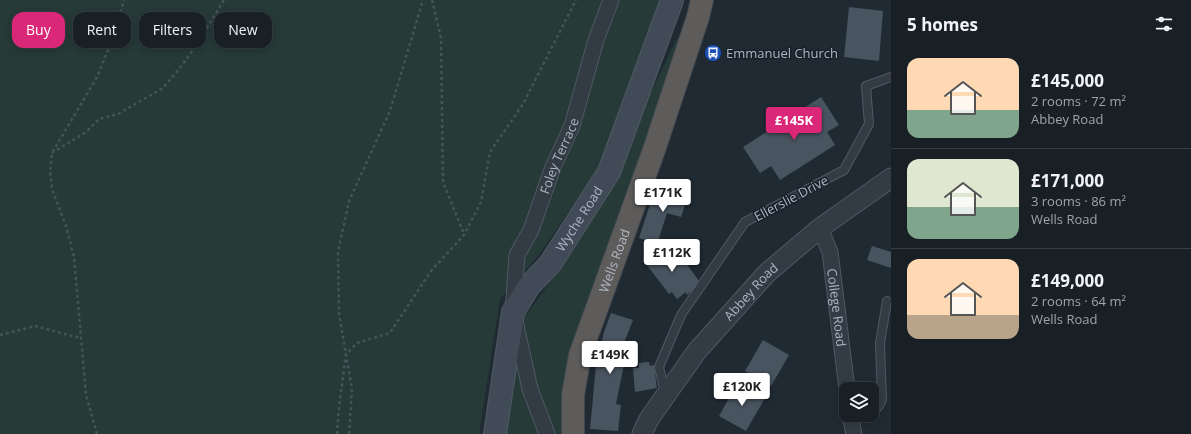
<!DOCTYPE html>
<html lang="en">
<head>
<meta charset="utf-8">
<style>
	body { margin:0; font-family:"Open Sans",sans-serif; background:#21282e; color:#f1f3f6; height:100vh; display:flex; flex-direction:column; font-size:15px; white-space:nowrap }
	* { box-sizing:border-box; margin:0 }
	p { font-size:13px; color:#9fa3a7 }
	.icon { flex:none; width:22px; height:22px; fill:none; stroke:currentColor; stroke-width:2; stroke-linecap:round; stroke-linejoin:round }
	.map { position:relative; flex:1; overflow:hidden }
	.panel { display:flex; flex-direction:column; background:#182026; width:300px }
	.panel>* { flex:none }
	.top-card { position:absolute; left:12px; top:12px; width:380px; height:36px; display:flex; gap:8px }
	.fabs { position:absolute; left:839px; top:382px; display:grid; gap:8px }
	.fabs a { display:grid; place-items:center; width:40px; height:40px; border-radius:8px; background:#182026; box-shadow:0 2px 10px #0003,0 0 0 1px #363e43; font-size:20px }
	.price { position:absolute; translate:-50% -34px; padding:0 9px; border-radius:4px; background:#fff; color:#222; font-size:13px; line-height:26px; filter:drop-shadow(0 1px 2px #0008) }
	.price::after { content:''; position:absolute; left:50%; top:24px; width:12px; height:9px; margin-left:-6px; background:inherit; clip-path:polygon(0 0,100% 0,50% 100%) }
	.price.current { background:#db2777; color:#fff }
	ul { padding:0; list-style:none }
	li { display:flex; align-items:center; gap:12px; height:100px; padding:0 16px }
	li+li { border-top:1px solid #363e43 }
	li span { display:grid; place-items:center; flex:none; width:112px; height:80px; border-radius:12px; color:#555 }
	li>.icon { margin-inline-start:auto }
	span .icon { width:48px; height:48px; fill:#fffc; stroke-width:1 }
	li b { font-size:17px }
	h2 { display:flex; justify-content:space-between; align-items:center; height:48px; padding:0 16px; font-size:17px }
	.chip { padding:0 14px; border-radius:12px; background:#182026; box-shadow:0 2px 10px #0003,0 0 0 1px #363e43; font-size:14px; line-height:36px }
	.chip.current { background:#db2777; color:#fff }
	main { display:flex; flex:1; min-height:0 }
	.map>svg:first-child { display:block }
	.green { fill:#263a38 }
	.building { fill:#485460 }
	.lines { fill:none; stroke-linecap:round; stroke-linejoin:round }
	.service-casing { stroke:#505963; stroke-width:10 }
	.minor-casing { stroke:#505963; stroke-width:17 }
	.tertiary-casing { stroke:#505963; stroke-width:21 }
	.secondary-casing { stroke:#505963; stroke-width:24 }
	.trunk-casing { stroke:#3d464f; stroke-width:24 }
	.path { stroke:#435556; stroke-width:2.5; stroke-dasharray:3 3; stroke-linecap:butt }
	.service { stroke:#333b44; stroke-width:8 }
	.minor { stroke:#333b44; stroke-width:15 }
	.tertiary { stroke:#333b44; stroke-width:19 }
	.secondary { stroke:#414b57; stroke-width:22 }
	.trunk { stroke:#5e5c5a; stroke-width:22 }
	.labels { text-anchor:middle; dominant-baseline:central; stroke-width:3; stroke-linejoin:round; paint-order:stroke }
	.poi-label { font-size:13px; fill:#adb6c2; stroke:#192029; text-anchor:start }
	.street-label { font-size:13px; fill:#adb6c2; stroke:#192029 }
</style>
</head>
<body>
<main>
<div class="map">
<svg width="891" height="434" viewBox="0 0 891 434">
	<rect width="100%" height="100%" fill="#202a33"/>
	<g class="green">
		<polygon points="0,0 662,0 602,163 539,255 500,299 479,434 0,434"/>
		<polygon points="677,38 685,40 566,434 506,434 514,370 523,319 551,281 616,174 647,101"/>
	</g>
	<g class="building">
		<polygon points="849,7 883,11 879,61 844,57"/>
		<polygon points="821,97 839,125 827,132 835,145 780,180 771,166 760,173 743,147"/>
		<polygon points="676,186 690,190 681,217 667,213 657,244 639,238 653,195 661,197 663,192 673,195"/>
		<polygon points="661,246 664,251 668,248 680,263 684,260 701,284 687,295 686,292 677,299 672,292 669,294 643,260"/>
		<polygon points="872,246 891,252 891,268 867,260"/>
		<polygon points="611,313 633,320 624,343 628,345 616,404 621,405 618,431 590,429 596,366 604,332"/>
		<polygon points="763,340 789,355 771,386 745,371"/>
		<polygon points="649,362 650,366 654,365 657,388 635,392 633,368 639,368 639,363"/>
		<polygon points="738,382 765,398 746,431 719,416"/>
	</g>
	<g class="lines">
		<defs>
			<g id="service">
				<polyline points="665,392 659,367 681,315 745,222 844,170 869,124 866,86 891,77"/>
				<polyline points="872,409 878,407 882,400 880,343 887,301"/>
			</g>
			<g id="minor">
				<path id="s1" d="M820 228 830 252 847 389"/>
				<polyline points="850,415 854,434"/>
				<path id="s2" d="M547 434 530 389 513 312 517 255 531 230 553 167 572 126 596 40 611 0"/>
			</g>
			<g id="tertiary">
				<path id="s3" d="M642 434 649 419 697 351 767 273 820 228 891 178"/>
			</g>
			<g id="secondary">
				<path id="s4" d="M495 434 513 312 529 286 550 264 609 172 672 0"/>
			</g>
			<g id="trunk">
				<path id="s5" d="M573 434V395L580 355 654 150 698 17 702 0"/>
			</g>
		</defs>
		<use href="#service" class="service-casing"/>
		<use href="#minor" class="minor-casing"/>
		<use href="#tertiary" class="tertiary-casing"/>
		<use href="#secondary" class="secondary-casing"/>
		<use href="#trunk" class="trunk-casing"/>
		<g class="path">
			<polyline points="432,0 441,38 443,182 464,234"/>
			<polyline points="52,153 86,132 99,119 118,114 163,88 179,69 196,46 224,0"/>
			<polyline points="0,335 35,326 80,338"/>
			<polyline points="97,434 86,395 74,257 66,226 52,189 50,171 52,153 97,77 113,38 124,0"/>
			<polyline points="337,434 339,407 346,354 357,343 390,333 431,271 464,235 481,202 490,152 523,104 576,0"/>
			<polyline points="349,434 352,389 339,314 338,252 349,201 390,111 423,0"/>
		</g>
		<use href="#service" class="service"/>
		<use href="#minor" class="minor"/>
		<use href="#tertiary" class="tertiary"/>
		<use href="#secondary" class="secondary"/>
		<use href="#trunk" class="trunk"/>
	</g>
	<defs>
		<symbol id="bus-disc" viewBox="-11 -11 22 22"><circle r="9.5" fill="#1a4fb4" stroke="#192029"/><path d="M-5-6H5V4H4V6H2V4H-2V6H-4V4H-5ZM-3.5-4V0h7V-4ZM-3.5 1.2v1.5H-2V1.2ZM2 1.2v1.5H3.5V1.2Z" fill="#fff"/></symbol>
	</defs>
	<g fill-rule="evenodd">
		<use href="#bus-disc" x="703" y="43" width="20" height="20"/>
	</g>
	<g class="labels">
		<g class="poi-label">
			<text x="726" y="53">Emmanuel Church</text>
		</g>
		<g class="street-label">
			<text stroke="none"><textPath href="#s2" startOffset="292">Foley Terrace</textPath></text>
			<text transform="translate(791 198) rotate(-28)">Ellerslie Drive</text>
			<text stroke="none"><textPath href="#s4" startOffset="238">Wyche Road</textPath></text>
			<text stroke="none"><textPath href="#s5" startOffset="180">Wells Road</textPath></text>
			<text stroke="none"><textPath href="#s3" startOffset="180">Abbey Road</textPath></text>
			<text stroke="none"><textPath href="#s1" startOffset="82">College Road</textPath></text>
		</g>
	</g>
</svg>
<div class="fabs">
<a><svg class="icon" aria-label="layers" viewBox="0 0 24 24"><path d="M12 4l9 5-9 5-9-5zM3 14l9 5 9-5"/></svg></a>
</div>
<b class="price current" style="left:794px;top:141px">£145K</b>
<b class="price" style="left:663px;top:213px">£171K</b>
<b class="price" style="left:672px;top:273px">£112K</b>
<b class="price" style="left:610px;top:375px">£149K</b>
<b class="price" style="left:742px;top:407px">£120K</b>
<div class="top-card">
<a class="chip current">Buy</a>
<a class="chip">Rent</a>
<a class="chip">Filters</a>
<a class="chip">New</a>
</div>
</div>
<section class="panel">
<h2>5 homes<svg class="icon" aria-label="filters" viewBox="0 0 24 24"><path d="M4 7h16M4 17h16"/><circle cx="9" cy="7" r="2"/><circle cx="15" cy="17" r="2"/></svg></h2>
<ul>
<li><span style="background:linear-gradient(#ffd9b3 65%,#7fa58c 0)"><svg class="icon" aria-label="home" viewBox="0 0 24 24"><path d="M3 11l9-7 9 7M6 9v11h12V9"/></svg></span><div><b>£145,000</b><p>2 rooms · 72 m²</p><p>Abbey Road</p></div></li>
<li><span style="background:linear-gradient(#dfe7d0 60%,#7fa58c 0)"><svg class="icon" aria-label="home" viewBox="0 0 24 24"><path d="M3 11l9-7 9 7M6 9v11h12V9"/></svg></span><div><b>£171,000</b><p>3 rooms · 86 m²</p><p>Wells Road</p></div></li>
<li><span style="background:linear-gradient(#ffd9b3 70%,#b9a48a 0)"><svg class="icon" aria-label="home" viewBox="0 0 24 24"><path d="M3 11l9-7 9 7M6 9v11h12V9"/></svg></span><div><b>£149,000</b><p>2 rooms · 64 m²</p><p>Wells Road</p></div></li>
</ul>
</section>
</main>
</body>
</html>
